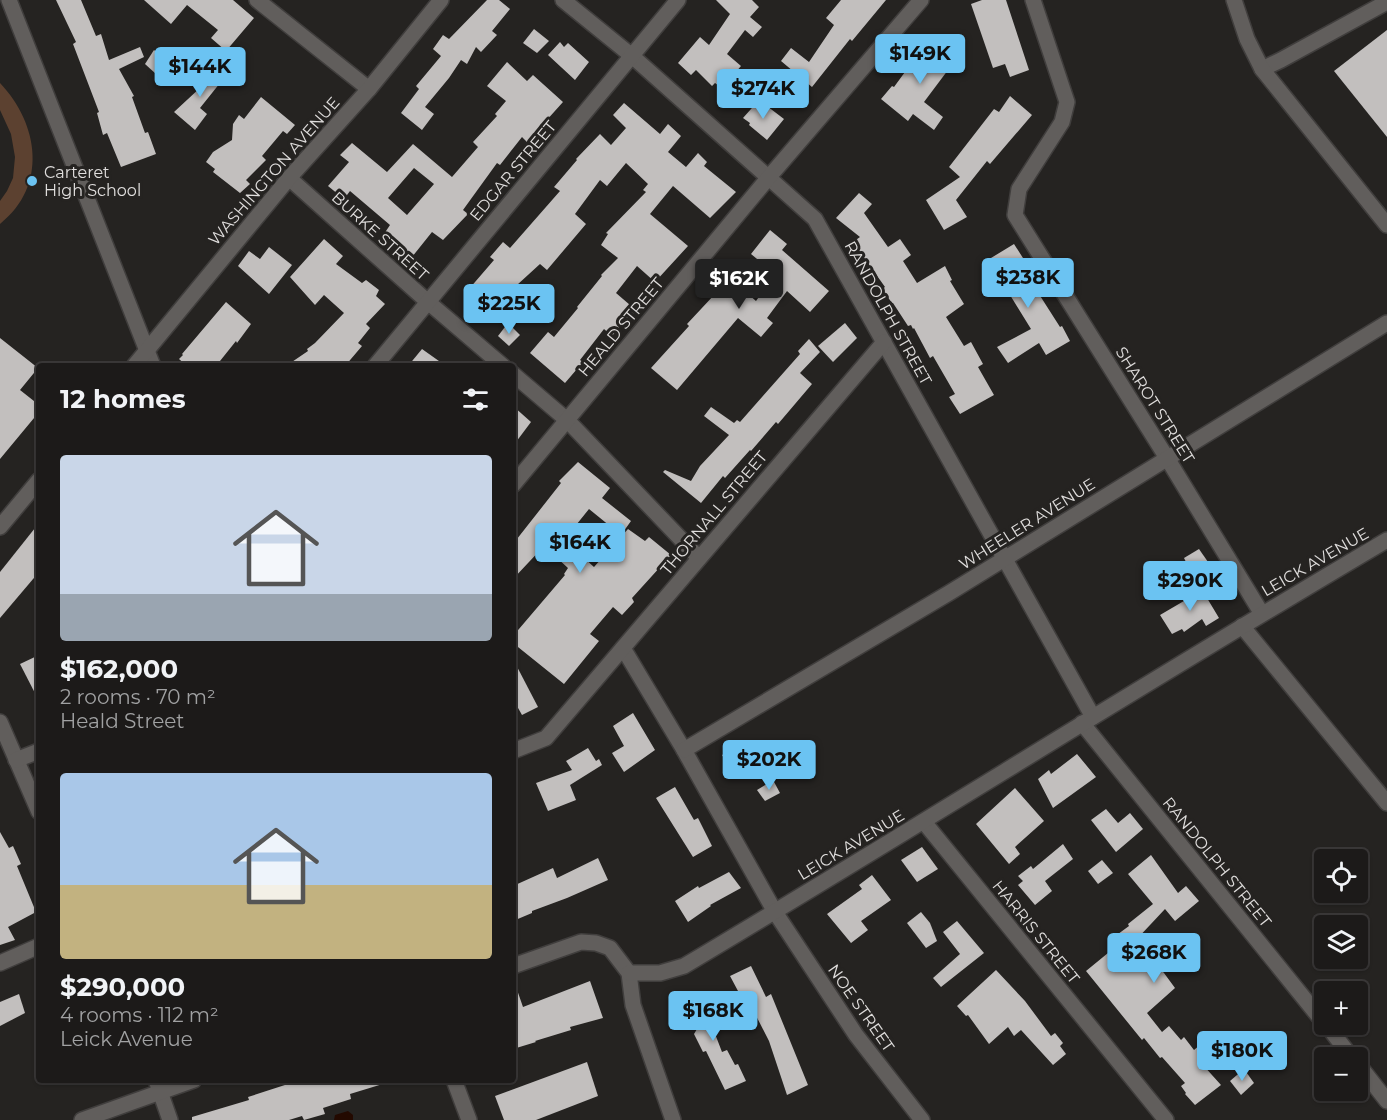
<!DOCTYPE html>
<html lang="en">
<head>
<meta charset="utf-8">
<style>
	body { margin:0; font-family:Montserrat,sans-serif; background:#252322; color:#f1f3f6; height:100vh; display:flex; flex-direction:column; font-size:22px; white-space:nowrap }
	* { box-sizing:border-box; margin:0 }
	p { font-size:20px; color:#a0a1a2 }
	.icon { flex:none; width:33px; height:33px; fill:none; stroke:currentColor; stroke-width:2; stroke-linecap:round; stroke-linejoin:round }
	.map { position:relative; flex:1; overflow:hidden }
	.side { position:absolute; left:36px; top:363px; width:480px; height:720px; display:flex; flex-direction:column; background:#1c1a19; border-radius:6px; box-shadow:0 2px 4px #0004,0 0 0 2px #3a3838 }
	.side>* { flex:none }
	.tools { position:absolute; left:1314px; top:849px; display:grid; gap:12px }
	.tools a { display:grid; place-items:center; width:54px; height:54px; border-radius:6px; background:#1c1a19; box-shadow:0 2px 4px #0004,0 0 0 2px #3a3838; font-size:30px }
	.price { position:absolute; translate:-50% -51px; padding:0 14px; border-radius:6px; background:#6bc3f2; color:#111; font-size:20px; line-height:39px; filter:drop-shadow(0 2px 3px #0008) }
	.price::after { content:''; position:absolute; left:50%; top:36px; width:18px; height:14px; margin-left:-9px; background:inherit; clip-path:polygon(0 0,100% 0,50% 100%) }
	.price.current { background:#222; color:#fff }
	ul { padding:0; list-style:none }
	li { display:grid; align-content:center; gap:12px; height:318px; padding:0 24px }
	li span { display:grid; place-items:center; height:186px; border-radius:6px; color:#555 }
	li>.icon { margin-inline-start:auto }
	span .icon { width:108px; height:108px; fill:#fffc; stroke-width:1 }
	li b { font-size:26px }
	h2 { display:flex; justify-content:space-between; align-items:center; height:72px; padding:0 24px; font-size:26px }
	.map>svg:first-child { display:block }
	.green { fill:#5c4130 }
	.water { fill:#230900 }
	.building { fill:#c2bfbe; fill-rule:evenodd }
	.lines { fill:none; stroke-linecap:round; stroke-linejoin:round }
	.minor-casing { stroke:#403e3d; stroke-width:18 }
	.tertiary-casing { stroke:#403e3d; stroke-width:18 }
	.minor { stroke:#615e5c; stroke-width:15 }
	.tertiary { stroke:#615e5c; stroke-width:15 }
	.poi-dot { fill:#6bc3f2; stroke:#252321; stroke-width:2 }
	.labels { text-anchor:middle; dominant-baseline:central; stroke-width:6; stroke-linejoin:round; paint-order:stroke }
	.street-label { font-size:16px; fill:#e0dedd; stroke:#252321 }
	.poi-label { font-size:16px; fill:#e0dedd; stroke:#252321; text-anchor:start }
</style>
</head>
<body>
<div class="map">
<svg width="1387" height="1120" viewBox="0 0 1387 1120">
	<rect width="100%" height="100%" fill="#252321"/>
	<path class="green" d="M0 83C39 124 48 186 0 224V201L7 191 13 178 15 157 11 134 0 110Z"/>
	<polygon class="water" points="348,1111 353,1115 353,1120 334,1120 335,1115"/>
	<g class="building">
		<polygon points="56,0 81,0 96,36 101,34 109,60 140,47 144,57 119,69 134,96 132,97 145,133 148,132 156,154 121,167 107,133 103,135 97,113 99,112 73,44 76,42"/>
		<polygon points="144,0 233,0 254,18 226,51 211,38 218,30 187,5 171,24"/>
		<polygon points="487,0 499,0 510,9 492,31 497,35 481,52 476,47 467,64 461,60 449,78 425,107 434,114 422,130 401,113 419,89 416,86 441,56 433,49 443,35 449,39"/>
		<polygon points="716,0 752,0 759,7 750,17 762,27 753,37 745,30 727,54 741,66 722,88 715,83 712,86 696,70 691,75 678,63 700,37 709,45 730,14"/>
		<polygon points="841,0 886,0 852,41 850,39 812,87 781,61 791,48 809,62 834,25 826,18"/>
		<polygon points="982,0 1006,0 1029,70 1010,77 1005,64 993,68 971,4"/>
		<polygon points="534,29 549,41 537,53 523,43"/>
		<polygon points="1387,30 1387,137 1334,71"/>
		<polygon points="930,39 954,59 947,69 948,70 924,102 943,117 934,130 913,114 908,121 881,99 892,86 894,87 913,61 914,62"/>
		<polygon points="560,42 564,47 568,43 589,62 575,80 548,55"/>
		<polygon points="154,50 168,62 156,74 145,64"/>
		<path d="M507 62 527 81 533 75 563 102 527 142 522 137 500 165 497 163 463 210 468 214 443 240 432 232 412 257 384 234 390 225 350 191 344 199 328 186 349 162 340 155 352 143 387 172 413 144 452 177 478 147 473 142 497 116 495 114 506 101 487 86ZM414 168 434 184 407 215 388 198Z"/>
		<polygon points="209,67 216,73 222,68 228,73 200,108 207,114 195,130 174,112 201,87 195,83"/>
		<polygon points="1010,96 1032,115 990,164 987,161 956,200 967,217 944,230 926,200 960,177 949,167 994,109 999,112"/>
		<polygon points="261,97 295,125 287,134 283,131 262,156 266,160 246,180 250,184 240,193 213,172 215,169 206,162 213,152 232,140 233,124 239,115 244,119"/>
		<polygon points="759,100 784,119 767,140 749,125 750,123 743,118"/>
		<polygon points="624,103 660,134 668,124 681,136 668,152 686,167 698,153 707,162 704,166 736,192 710,218 673,186 650,214 688,246 655,282 637,266 616,293 637,311 624,321 612,336 604,329 580,360 583,362 565,383 530,353 548,332 554,337 578,308 577,307 602,276 601,275 618,258 601,245 608,234 606,233 646,192 643,190 648,184 626,163 607,186 600,180 575,214 586,224 547,270 540,264 505,296 507,298 496,310 469,289 494,260 490,257 503,242 510,248 560,191 554,187 577,160 576,159 600,134 611,145 626,128 613,115"/>
		<polygon points="859,193 872,204 864,213 888,247 900,239 911,255 903,261 917,283 945,266 952,280 950,281 964,304 946,317 964,346 971,342 983,364 978,367 994,395 960,414 949,397 955,394 933,356 930,358 914,328 913,329 911,325 908,326 893,303 892,303 882,289 885,287 853,242 860,237 836,218"/>
		<polygon points="770,230 787,244 782,250 829,291 810,312 787,291 767,318 773,323 761,337 738,318 677,390 651,368 689,326 687,324 715,294 713,292 726,275 756,301 775,274 751,254"/>
		<polygon points="324,239 343,256 336,264 362,283 366,280 379,290 376,296 385,304 366,324 370,328 358,343 362,346 345,366 286,366 308,351 307,349 315,343 344,313 324,295 315,305 290,277"/>
		<polygon points="1014,244 1023,258 1020,260 1038,291 1037,291 1060,327 1062,326 1070,341 1046,355 1039,343 1008,363 997,347 1031,329 1010,295 1012,294 991,258"/>
		<polygon points="269,247 292,265 269,294 238,266 249,251 260,259"/>
		<polygon points="226,302 251,324 237,343 236,341 216,366 187,366 179,359 183,355 182,354"/>
		<polygon points="508,323 520,335 509,346 498,336"/>
		<polygon points="845,323 857,338 833,362 818,346"/>
		<polygon points="0,338 38,368 20,390 39,405 39,412 0,459"/>
		<polygon points="809,339 820,352 800,373 812,384 778,424 776,422 751,451 750,450 725,478 723,476 701,503 663,472 665,470 691,481 700,466 729,435 704,416 711,407 734,423 737,420 740,422 800,354 798,351"/>
		<polygon points="422,349 446,366 408,366"/>
		<polygon points="513,406 531,422 513,446"/>
		<polygon points="578,462 610,488 602,498 631,521 621,535 589,509 564,540 594,567 628,529 645,541 649,537 671,555 632,598 634,602 622,615 613,607 590,634 599,641 564,684 513,643 513,636 565,575 564,574 568,568 544,546 513,579 513,544 561,483 559,481"/>
		<polygon points="39,523 39,572 0,618 0,572"/>
		<polygon points="1199,549 1208,562 1191,572 1184,558"/>
		<polygon points="1198,583 1219,618 1206,626 1202,619 1184,632 1182,629 1172,634 1160,615 1189,598 1185,591"/>
		<polygon points="39,655 39,701 20,664"/>
		<polygon points="513,659 538,707 522,715 513,699"/>
		<polygon points="633,713 655,750 624,772 612,753 624,746 613,726"/>
		<polygon points="749,741 757,759 734,774 722,755"/>
		<polygon points="588,748 596,761 599,759 602,765 570,785 576,800 548,811 536,783 572,770 566,761"/>
		<polygon points="1077,754 1096,777 1053,808 1038,779 1049,770 1051,774"/>
		<polygon points="773,780 780,793 765,801 757,790"/>
		<polygon points="675,787 694,820 698,818 712,846 693,857 656,798"/>
		<polygon points="1015,788 1044,821 1015,847 1020,854 1009,864 976,824"/>
		<polygon points="1106,809 1118,823 1130,813 1143,829 1116,852 1091,820"/>
		<polygon points="0,832 9,848 13,846 21,864 17,866 36,912 8,927 15,940 0,945"/>
		<polygon points="1063,844 1073,859 1045,881 1052,891 1035,905 1018,885 1023,881 1018,876 1031,866 1033,869"/>
		<polygon points="922,847 938,869 917,882 901,860"/>
		<polygon points="1151,855 1178,893 1186,886 1199,901 1175,921 1165,909 1135,941 1164,973 1175,988 1147,1013 1162,1032 1169,1026 1181,1040 1184,1037 1194,1050 1214,1033 1226,1046 1203,1065 1221,1085 1195,1105 1185,1094 1186,1093 1181,1086 1185,1083 1162,1057 1160,1058 1144,1038 1142,1040 1086,971 1119,944 1114,937 1129,926 1128,924 1153,904 1128,874"/>
		<polygon points="598,858 608,880 567,898 532,911 532,913 513,921 513,886 553,868 557,878"/>
		<polygon points="1102,860 1113,873 1098,884 1088,871"/>
		<polygon points="729,872 741,888 710,905 711,906 688,922 675,901 698,886 699,888"/>
		<polygon points="872,875 891,900 861,921 868,930 851,943 827,914 862,889 859,885"/>
		<polygon points="921,912 930,923 937,941 926,948 907,923"/>
		<polygon points="957,921 984,953 941,987 933,978 960,954 943,932"/>
		<polygon points="751,966 766,997 771,994 808,1085 787,1095 769,1041 750,1004 746,1006 730,976"/>
		<polygon points="996,970 1025,1001 1051,1036 1055,1033 1063,1043 1060,1046 1066,1054 1053,1065 1021,1030 1014,1036 1008,1027 989,1044 968,1015 966,1016 957,1006"/>
		<polygon points="590,981 603,1018 570,1027 571,1030 535,1041 536,1042 513,1049 513,984 515,984 523,1007"/>
		<polygon points="701,992 709,1008 712,1007 719,1022 712,1026 722,1052 727,1050 735,1065 738,1064 746,1081 725,1090 706,1051 703,1052 694,1034 697,1029 684,1001"/>
		<polygon points="19,994 25,1013 0,1026 0,1002"/>
		<polygon points="587,1062 598,1096 536,1120 504,1120 495,1096"/>
		<polygon points="1244,1069 1254,1083 1241,1095 1230,1081"/>
		<polygon points="286,1080 385,1080 386,1083 350,1094 351,1099 323,1108 325,1114 304,1120 302,1116 289,1120 192,1120 192,1117 249,1100 248,1097 288,1084"/>
	</g>
	<g class="lines">
		<defs>
			<g id="minor">
				<polyline points="9,0 153,366"/>
				<polyline points="257,0 369,89"/>
				<polyline points="563,0 632,56 815,219 1093,717"/>
				<polyline points="1033,0 1067,102 1062,122 1019,189 1015,215 1167,458 1262,614"/>
				<polyline points="1262,69 1281,60 1387,2"/>
				<polyline points="289,178 428,302 503,366"/>
				<polyline points="375,366 678,0"/>
				<polyline points="513,374 567,420 699,558"/>
				<polyline points="513,485 769,177 921,0"/>
				<polyline points="1242,626 1387,803"/>
				<polyline points="623,648 684,750 775,912 856,1035 922,1120"/>
				<polyline points="0,722 39,812"/>
				<polyline points="1082,723 1324,1023"/>
				<polyline points="684,750 949,593 1387,323"/>
				<polyline points="513,751 546,738 884,342"/>
				<polyline points="16,760 39,751"/>
				<polyline points="924,822 1166,1120"/>
				<polyline points="0,963 39,946"/>
				<polyline points="513,966 581,942 596,943 610,948 629,973 633,1005 673,1120"/>
				<path d="M629 973H660L684 966C919 826 1151 679 1387 540"/>
				<polyline points="1326,1024 1352,1058"/>
				<polyline points="1358,1064 1387,1101"/>
				<polyline points="156,1080 170,1120"/>
				<polyline points="454,1080 469,1120"/>
				<polyline points="82,1120 194,1080"/>
			</g>
			<g id="tertiary">
				<polyline points="1234,0 1247,39 1262,69 1387,225"/>
				<polyline points="134,366 289,178 369,89 441,0"/>
				<polyline points="0,527 39,480"/>
			</g>
		</defs>
		<use href="#minor" class="minor-casing"/>
		<use href="#tertiary" class="tertiary-casing"/>
		<use href="#minor" class="minor"/>
		<use href="#tertiary" class="tertiary"/>
	</g>
	<circle class="poi-dot" cx="32" cy="181" r="6"/>
	<g class="labels">
		<g class="street-label">
			<text transform="translate(274 171) rotate(-49)">WASHINGTON AVENUE</text>
			<text transform="translate(513 171) rotate(-50)">EDGAR STREET</text>
			<text transform="translate(380 236) rotate(42)">BURKE STREET</text>
			<text transform="translate(888 313) rotate(61)">RANDOLPH STREET</text>
			<text transform="translate(621 327) rotate(-50)">HEALD STREET</text>
			<text transform="translate(1155 405) rotate(58)">SHAROT STREET</text>
			<text transform="translate(714 513) rotate(-50)">THORNALL STREET</text>
			<text transform="translate(1027 524) rotate(-32)">WHEELER AVENUE</text>
			<text transform="translate(1315 562) rotate(-30)">LEICK AVENUE</text>
			<text transform="translate(851 845) rotate(-31)">LEICK AVENUE</text>
			<text transform="translate(1217 862) rotate(51)">RANDOLPH STREET</text>
			<text transform="translate(1036 932) rotate(51)">HARRIS STREET</text>
			<text transform="translate(861 1008) rotate(55)">NOE STREET</text>
		</g>
		<g class="poi-label">
			<text x="44" y="172">Carteret<tspan x="44" dy="18">High School</tspan></text>
		</g>
	</g>
</svg>
<div class="tools">
<a><svg class="icon" aria-label="locate" viewBox="0 0 24 24"><circle cx="12" cy="12" r="6"/><path d="M12 2v4M12 18v4M2 12h4M18 12h4"/></svg></a>
<a><svg class="icon" aria-label="layers" viewBox="0 0 24 24"><path d="M12 4l9 5-9 5-9-5zM3 14l9 5 9-5"/></svg></a>
<a>+</a>
<a>−</a>
</div>
<b class="price" style="left:920px;top:85px">$149K</b>
<b class="price" style="left:200px;top:98px">$144K</b>
<b class="price" style="left:763px;top:120px">$274K</b>
<b class="price" style="left:1028px;top:309px">$238K</b>
<b class="price current" style="left:739px;top:310px">$162K</b>
<b class="price" style="left:509px;top:335px">$225K</b>
<b class="price" style="left:580px;top:574px">$164K</b>
<b class="price" style="left:1190px;top:612px">$290K</b>
<b class="price" style="left:769px;top:791px">$202K</b>
<b class="price" style="left:1154px;top:984px">$268K</b>
<b class="price" style="left:713px;top:1042px">$168K</b>
<b class="price" style="left:1242px;top:1082px">$180K</b>
<section class="side">
<h2>12 homes<svg class="icon" aria-label="filters" viewBox="0 0 24 24"><path d="M4 7h16M4 17h16"/><circle cx="9" cy="7" r="2"/><circle cx="15" cy="17" r="2"/></svg></h2>
<ul>
<li><span style="background:linear-gradient(#c9d6e8 75%,#9aa5b1 0)"><svg class="icon" aria-label="home" viewBox="0 0 24 24"><path d="M3 11l9-7 9 7M6 9v11h12V9"/></svg></span><div><b>$162,000</b><p>2 rooms · 70 m²</p><p>Heald Street</p></div></li>
<li><span style="background:linear-gradient(#a9c7e8 60%,#c2b280 0)"><svg class="icon" aria-label="home" viewBox="0 0 24 24"><path d="M3 11l9-7 9 7M6 9v11h12V9"/></svg></span><div><b>$290,000</b><p>4 rooms · 112 m²</p><p>Leick Avenue</p></div></li>
</ul>
</section>
</div>
</body>
</html>
